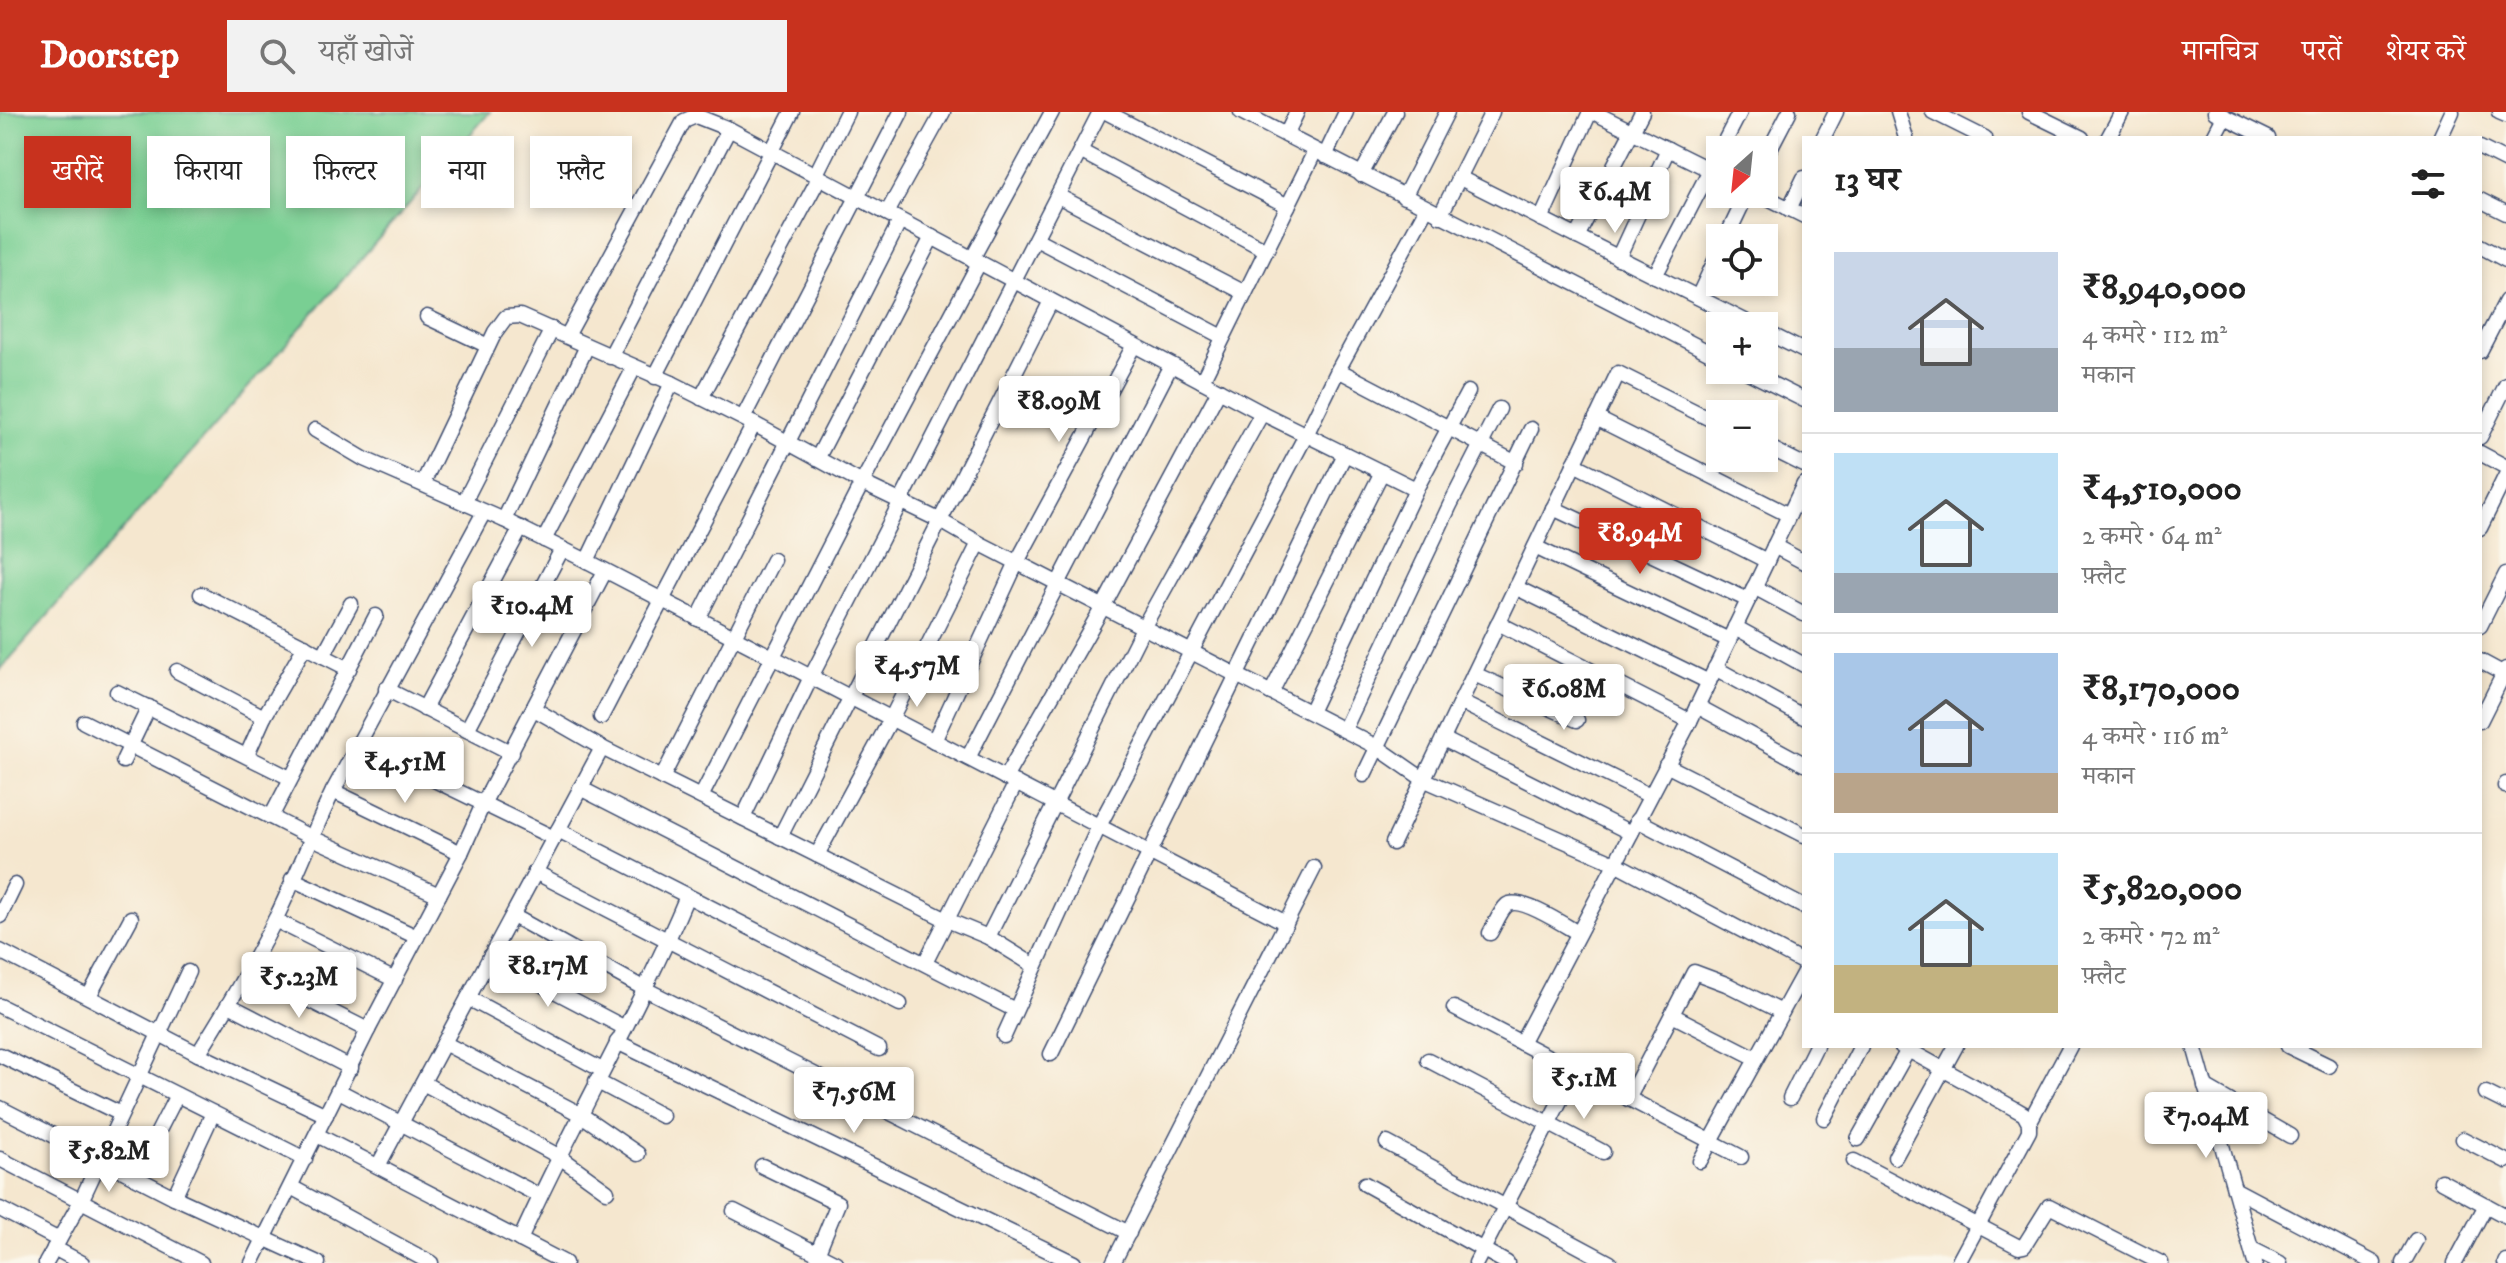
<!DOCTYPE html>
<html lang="hi">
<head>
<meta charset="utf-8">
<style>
	body { margin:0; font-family:"IM FELL DW Pica","Noto Serif Devanagari",serif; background:#f2f2f2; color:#222; height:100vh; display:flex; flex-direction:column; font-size:30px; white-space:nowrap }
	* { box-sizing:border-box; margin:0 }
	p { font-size:26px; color:#767676 }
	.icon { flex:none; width:44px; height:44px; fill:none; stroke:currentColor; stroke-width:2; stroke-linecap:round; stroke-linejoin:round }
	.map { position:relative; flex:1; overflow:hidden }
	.drawer { position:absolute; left:1802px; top:24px; width:680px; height:912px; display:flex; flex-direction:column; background:#fff; border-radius:0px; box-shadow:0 4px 12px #0003 }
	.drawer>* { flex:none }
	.hud { position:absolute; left:24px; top:24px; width:760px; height:72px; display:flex; gap:16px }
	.needle { width:52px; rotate:207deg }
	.controls { position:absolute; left:1706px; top:24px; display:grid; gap:16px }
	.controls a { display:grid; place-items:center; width:72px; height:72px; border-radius:0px; background:#fff; box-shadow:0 4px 12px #0003; font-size:40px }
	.price { position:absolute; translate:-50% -68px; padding:0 18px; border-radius:8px; background:#fff; color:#222; font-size:26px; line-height:52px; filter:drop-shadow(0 2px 4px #0008) }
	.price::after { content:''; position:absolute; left:50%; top:48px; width:24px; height:18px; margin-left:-12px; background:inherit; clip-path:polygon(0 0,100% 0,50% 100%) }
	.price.active { background:#c8321e; color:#fff }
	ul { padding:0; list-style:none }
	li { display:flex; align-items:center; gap:24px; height:200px; padding:0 32px }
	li+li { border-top:2px solid #e0e0e0 }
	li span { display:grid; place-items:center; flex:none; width:224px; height:160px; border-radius:0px; color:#555 }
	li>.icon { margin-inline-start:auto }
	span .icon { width:96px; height:96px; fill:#fffc; stroke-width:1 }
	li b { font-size:34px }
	h2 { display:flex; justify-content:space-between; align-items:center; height:96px; padding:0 32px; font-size:34px }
	.chip { padding:0 28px; border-radius:0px; background:#fff; box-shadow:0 4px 12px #0003; font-size:28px; line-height:72px }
	.chip.active { background:#c8321e; color:#fff }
	header { display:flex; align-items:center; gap:48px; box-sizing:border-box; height:112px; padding:0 40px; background:#c8321e; color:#fff }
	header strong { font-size:38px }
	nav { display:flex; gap:44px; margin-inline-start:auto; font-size:28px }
	.search { width:560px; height:72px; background:#f2f2f2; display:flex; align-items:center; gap:20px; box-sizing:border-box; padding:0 28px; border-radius:0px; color:#767676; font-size:30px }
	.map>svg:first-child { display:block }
	.green { fill:#79cf93; stroke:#4a7f78; stroke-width:2 }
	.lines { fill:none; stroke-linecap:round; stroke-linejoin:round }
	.minor-casing { stroke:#3c4b6f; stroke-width:17 }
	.minor { stroke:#fff; stroke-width:14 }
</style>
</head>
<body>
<header>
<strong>Doorstep</strong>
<div class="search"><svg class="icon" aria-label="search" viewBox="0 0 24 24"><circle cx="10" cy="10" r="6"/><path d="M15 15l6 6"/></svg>यहाँ खोजें</div>
<nav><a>मानचित्र</a><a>परतें</a><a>शेयर करें</a></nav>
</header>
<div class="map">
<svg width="2506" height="1151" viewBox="0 0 2506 1151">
	<rect width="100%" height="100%" fill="#fbf7ec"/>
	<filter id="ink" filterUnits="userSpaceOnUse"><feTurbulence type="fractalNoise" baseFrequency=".0125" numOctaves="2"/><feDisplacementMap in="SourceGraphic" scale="16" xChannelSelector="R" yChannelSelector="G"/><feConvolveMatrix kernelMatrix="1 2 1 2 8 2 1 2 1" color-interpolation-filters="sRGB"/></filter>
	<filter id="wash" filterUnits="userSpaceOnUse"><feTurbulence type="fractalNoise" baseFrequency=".006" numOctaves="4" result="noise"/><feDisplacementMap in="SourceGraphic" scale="32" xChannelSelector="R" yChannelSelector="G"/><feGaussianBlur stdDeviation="1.8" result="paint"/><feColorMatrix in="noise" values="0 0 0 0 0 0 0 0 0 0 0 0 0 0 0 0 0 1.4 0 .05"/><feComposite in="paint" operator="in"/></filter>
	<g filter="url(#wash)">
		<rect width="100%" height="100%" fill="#f5e7cf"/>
		<polygon class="green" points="0,0 490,0 0,558"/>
	</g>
	<g filter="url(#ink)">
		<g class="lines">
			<defs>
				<g id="minor">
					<polyline points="1106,0 1288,94"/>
					<polyline points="1241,0 1720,246"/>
					<polyline points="1593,0 1720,63"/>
					<polyline points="1898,0 1906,26"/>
					<polyline points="1933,0 1985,26"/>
					<polyline points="2029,0 2082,26"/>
					<polyline points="2215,0 2268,26"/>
					<polyline points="2499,0 2506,3"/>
					<polyline points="1286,23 1297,0"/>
					<polyline points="1823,26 1836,0"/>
					<polyline points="2108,26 2122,0"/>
					<polyline points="2213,26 2224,5"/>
					<polyline points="2440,26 2452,0"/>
					<polyline points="2480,36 2506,49"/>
					<polyline points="1080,39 1266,138"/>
					<polyline points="1325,44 1346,0"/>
					<polyline points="1764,48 1789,0"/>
					<polyline points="1361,63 1395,0"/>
					<polyline points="815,64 847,0"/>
					<polyline points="1458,65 1755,214"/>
					<polyline points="1760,82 1804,104"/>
					<polyline points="1058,84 1245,181"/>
					<polyline points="1404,85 1447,0"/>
					<polyline points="2480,88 2506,101"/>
					<polyline points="1789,97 1804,66"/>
					<polyline points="887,101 943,0"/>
					<polyline points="1440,104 1492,0"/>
					<polyline points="1541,107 1590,0"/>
					<polyline points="1577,125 1642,0"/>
					<polyline points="1726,126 1747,82"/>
					<polyline points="1036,127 1223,225"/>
					<polyline points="2480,134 2506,148"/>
					<polyline points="1618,146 1668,37"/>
					<polyline points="972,147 1052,0"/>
					<polyline points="1655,164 1740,0"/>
					<polyline points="1698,185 1720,138"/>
					<polyline points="427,205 488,234"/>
					<polyline points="1764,219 1804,239"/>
					<polyline points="567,224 684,9 696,4 729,17 1262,301 1416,377"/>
					<polyline points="2480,239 2506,189"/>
					<polyline points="610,245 729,17"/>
					<polyline points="1338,258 1516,351"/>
					<polyline points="1744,258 1804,288"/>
					<polyline points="655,265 792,0"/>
					<polyline points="1202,269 1315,39"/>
					<polyline points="701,286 819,66"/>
					<polyline points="743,306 901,0"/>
					<polyline points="1596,306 1789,403"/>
					<polyline points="315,318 364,347 504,408 587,449 1286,811"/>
					<polyline points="2480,325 2506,273"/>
					<polyline points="1764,333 1804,353"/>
					<polyline points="2480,341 2506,355"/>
					<polyline points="817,347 932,125"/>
					<polyline points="1574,352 1767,449"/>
					<polyline points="423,371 495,220 506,205 520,204 672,271 754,312 862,371 939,408 979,431 1377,635 1423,667 1615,751 1804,851"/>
					<polyline points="464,390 552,217"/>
					<polyline points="1553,396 1748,488"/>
					<polyline points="504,408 587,234"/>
					<polyline points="2480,416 2506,363"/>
					<polyline points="544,428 634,256"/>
					<polyline points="1774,434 1804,450"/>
					<polyline points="1535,435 1729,528"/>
					<polyline points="587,449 672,271"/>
					<polyline points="1515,475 1709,570"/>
					<polyline points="1754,475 1804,502"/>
					<polyline points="201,482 349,557"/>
					<polyline points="698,507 900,109"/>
					<polyline points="1498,511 1690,609"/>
					<polyline points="2480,514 2506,462"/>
					<polyline points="1735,515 1804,553"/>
					<polyline points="323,544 351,492"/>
					<polyline points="2480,549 2506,563"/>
					<polyline points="1715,556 1804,605"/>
					<polyline points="177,559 264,605"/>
					<polyline points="1474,562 1577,608"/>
					<polyline points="386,577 512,641"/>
					<polyline points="117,580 290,666"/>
					<polyline points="1271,581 1382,360"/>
					<polyline points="1460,590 1650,684"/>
					<polyline points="1697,594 1804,652"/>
					<polyline points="424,597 521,416"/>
					<polyline points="534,597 602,636 947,808 988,825 1035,854"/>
					<polyline points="1310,600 1416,377 1468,280"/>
					<polyline points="601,605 754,312"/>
					<polyline points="2480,609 2506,557"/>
					<polyline points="84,610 310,725 439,783"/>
					<polyline points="467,618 562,437"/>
					<polyline points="1344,618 1450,393 1499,297"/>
					<polyline points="1443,627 1631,721"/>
					<polyline points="934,629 1017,450 1134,233"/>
					<polyline points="358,631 554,726"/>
					<polyline points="247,643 264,605 305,534"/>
					<polyline points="968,646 1171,253"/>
					<polyline points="123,649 149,595"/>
					<polyline points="1666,653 1804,723"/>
					<polyline points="1364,663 1531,317"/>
					<polyline points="662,666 773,448"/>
					<polyline points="1005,666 1104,493 1219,278"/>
					<polyline points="2505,674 2506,672"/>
					<polyline points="580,676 1015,898"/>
					<polyline points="333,679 461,741"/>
					<polyline points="701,685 862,371 979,151"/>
					<polyline points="271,705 376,504"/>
					<polyline points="743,706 811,565 1100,0"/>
					<polyline points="1637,708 1804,795"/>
					<polyline points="558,718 900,892"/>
					<polyline points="780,725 1051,189"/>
					<polyline points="1393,731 1618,261 1720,312"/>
					<polyline points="817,743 891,607 979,431"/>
					<polyline points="535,760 879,937"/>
					<polyline points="292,767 417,825"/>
					<polyline points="0,804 15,773"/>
					<polyline points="513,804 643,876 1129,1121"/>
					<polyline points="275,808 395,868"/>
					<path d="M1490 821C1495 813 1500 799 1507 793 1520 784 1566 814 1578 821"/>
					<polyline points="988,825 1144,514 1262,301"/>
					<polyline points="0,839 198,942 326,1003"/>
					<polyline points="490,845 625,916"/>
					<polyline points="925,851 1016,671"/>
					<polyline points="247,857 368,918"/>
					<polyline points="89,884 131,806"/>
					<polyline points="468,886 602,958"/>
					<polyline points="229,893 351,956"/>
					<polyline points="0,894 305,1047"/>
					<polyline points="1454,896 1741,1045"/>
					<polyline points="1672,903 1756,946"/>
					<polyline points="1004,924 1099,714 1306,323 1338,258 1426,97"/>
					<polyline points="617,930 1074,1151"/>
					<polyline points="444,931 580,1002 638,1042"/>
					<polyline points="1521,931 1690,609 1804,372"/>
					<polyline points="1901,934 2017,998 2024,1002 2029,1011 2029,1019 1958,1151"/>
					<polyline points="2194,934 2255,1151"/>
					<polyline points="2288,934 2329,954"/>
					<path d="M198 942C225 899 252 854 275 808 296 766 312 722 333 679L484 400"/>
					<polyline points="1051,942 1345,342"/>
					<polyline points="0,943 121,1002"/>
					<polyline points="1428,948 1603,1040"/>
					<polyline points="596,969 662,1004"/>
					<polyline points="423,971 560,1045 607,1079"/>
					<polyline points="2205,975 2290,1024"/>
					<polyline points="339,979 540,1084"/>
					<polyline points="2486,981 2506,991"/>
					<polyline points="1790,986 1816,934"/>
					<polyline points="1628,987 1694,860 1726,872 1782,900"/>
					<polyline points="0,996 174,1085 318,1151"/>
					<polyline points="1824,1006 1861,934"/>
					<polyline points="2029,1011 2070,934"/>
					<polyline points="317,1023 565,1151"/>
					<polyline points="1858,1027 1908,938"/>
					<polyline points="2463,1027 2506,1049"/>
					<polyline points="1387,1031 1610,1151"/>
					<polyline points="1895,1045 1956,934"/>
					<polyline points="0,1047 201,1151"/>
					<polyline points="1700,1049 1804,860"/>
					<polyline points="1854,1049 2019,1135 2024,1134 2049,1094 2161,1151"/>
					<polyline points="378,1054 602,636"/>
					<polyline points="762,1054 838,1091 817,1142"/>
					<polyline points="135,1065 177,983"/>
					<polyline points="2441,1069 2506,1104"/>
					<polyline points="1365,1072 1507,1151"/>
					<polyline points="291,1075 431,1151"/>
					<polyline points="2234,1077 2374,1151"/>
					<polyline points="174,1085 213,1001"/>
					<polyline points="0,1097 59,1128"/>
					<polyline points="734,1099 836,1151"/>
					<path d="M520 1128C572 1012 638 901 687 784"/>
					<polyline points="54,1136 82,1151"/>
					<polyline points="2252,1137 2280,1151"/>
					<polyline points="46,1151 81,1089 188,860"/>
					<polyline points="252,1151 368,918 461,741 483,692 605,459"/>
					<polyline points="1113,1151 1314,756"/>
					<polyline points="1476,1151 1575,960"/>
					<polyline points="2403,1151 2416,1128"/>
					<polyline points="2455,1151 2486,1093"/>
					<polyline points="2505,1151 2506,1149"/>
				</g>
			</defs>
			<use href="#minor" class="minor-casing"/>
			<use href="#minor" class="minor"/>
		</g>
	</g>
</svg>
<div class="controls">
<a><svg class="needle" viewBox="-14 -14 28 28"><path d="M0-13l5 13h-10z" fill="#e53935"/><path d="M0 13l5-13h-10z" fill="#767676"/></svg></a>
<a><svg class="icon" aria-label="locate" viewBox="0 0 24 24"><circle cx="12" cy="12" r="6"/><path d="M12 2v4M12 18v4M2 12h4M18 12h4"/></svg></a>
<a>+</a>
<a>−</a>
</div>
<b class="price" style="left:1615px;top:123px">₹6.4M</b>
<b class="price" style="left:1059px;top:332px">₹8.09M</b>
<b class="price active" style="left:1640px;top:464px">₹8.94M</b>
<b class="price" style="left:532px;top:537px">₹10.4M</b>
<b class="price" style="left:917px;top:597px">₹4.57M</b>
<b class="price" style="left:1564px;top:620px">₹6.08M</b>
<b class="price" style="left:405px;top:693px">₹4.51M</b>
<b class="price" style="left:548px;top:897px">₹8.17M</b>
<b class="price" style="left:299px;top:908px">₹5.23M</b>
<b class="price" style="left:1584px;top:1009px">₹5.1M</b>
<b class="price" style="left:854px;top:1023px">₹7.56M</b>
<b class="price" style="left:2206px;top:1048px">₹7.04M</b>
<b class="price" style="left:109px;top:1082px">₹5.82M</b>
<div class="hud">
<a class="chip active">खरीदें</a>
<a class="chip">किराया</a>
<a class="chip">फ़िल्टर</a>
<a class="chip">नया</a>
<a class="chip">फ़्लैट</a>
</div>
<section class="drawer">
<h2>13 घर<svg class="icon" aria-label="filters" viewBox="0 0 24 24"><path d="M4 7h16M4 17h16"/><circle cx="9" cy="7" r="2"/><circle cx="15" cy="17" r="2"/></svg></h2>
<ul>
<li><span style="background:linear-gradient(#c9d6e8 60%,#9aa5b1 0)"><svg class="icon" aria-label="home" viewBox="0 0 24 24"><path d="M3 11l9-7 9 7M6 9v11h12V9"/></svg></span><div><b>₹8,940,000</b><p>4 कमरे · 112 m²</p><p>मकान</p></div></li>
<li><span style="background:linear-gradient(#bfe0f5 75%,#9aa5b1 0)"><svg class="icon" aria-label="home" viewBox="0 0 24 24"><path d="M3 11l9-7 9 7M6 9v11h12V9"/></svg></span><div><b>₹4,510,000</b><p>2 कमरे · 64 m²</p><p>फ़्लैट</p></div></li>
<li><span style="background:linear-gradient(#a9c7e8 75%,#b9a48a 0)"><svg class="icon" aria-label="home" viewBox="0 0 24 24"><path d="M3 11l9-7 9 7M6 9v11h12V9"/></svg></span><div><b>₹8,170,000</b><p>4 कमरे · 116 m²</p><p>मकान</p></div></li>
<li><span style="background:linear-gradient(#bfe0f5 70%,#c2b280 0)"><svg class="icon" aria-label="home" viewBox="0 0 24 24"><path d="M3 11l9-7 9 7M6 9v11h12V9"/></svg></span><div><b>₹5,820,000</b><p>2 कमरे · 72 m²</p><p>फ़्लैट</p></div></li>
</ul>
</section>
</div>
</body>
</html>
